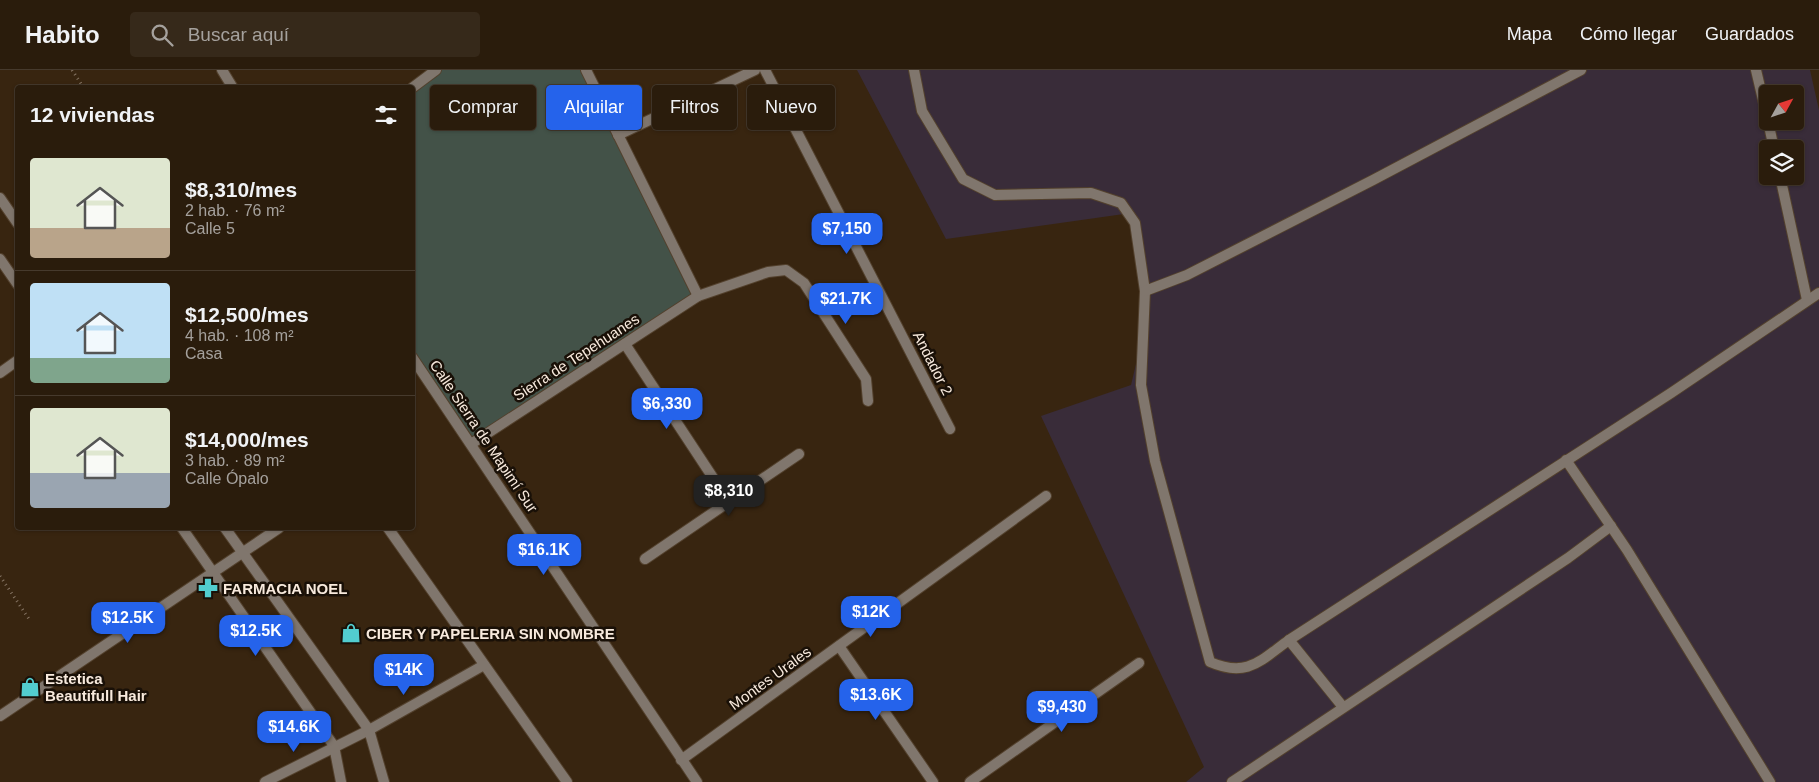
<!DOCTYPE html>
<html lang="es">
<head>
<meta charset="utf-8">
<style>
	body { margin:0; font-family:Arial,sans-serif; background:#36291a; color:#f1f3f6; height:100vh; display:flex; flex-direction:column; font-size:19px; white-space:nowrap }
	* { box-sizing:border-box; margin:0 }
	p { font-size:16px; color:#a5a19d }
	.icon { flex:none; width:28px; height:28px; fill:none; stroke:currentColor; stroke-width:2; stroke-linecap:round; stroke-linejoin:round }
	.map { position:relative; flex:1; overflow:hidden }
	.drawer { position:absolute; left:15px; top:15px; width:400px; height:445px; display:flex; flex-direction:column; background:#2a1c0c; border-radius:5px; box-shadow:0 1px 4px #0004,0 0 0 1px #463a2d }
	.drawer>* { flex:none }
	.hud { position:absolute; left:430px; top:15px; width:475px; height:45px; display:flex; gap:10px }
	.needle { width:32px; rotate:50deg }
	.buttons { position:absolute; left:1759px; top:15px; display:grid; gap:10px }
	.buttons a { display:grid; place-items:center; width:45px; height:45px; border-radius:5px; background:#2a1c0c; box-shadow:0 1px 4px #0004,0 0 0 1px #463a2d; font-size:25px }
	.price { position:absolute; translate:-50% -42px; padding:0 11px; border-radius:10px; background:#2563eb; color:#fff; font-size:16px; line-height:32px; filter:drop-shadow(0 1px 2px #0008) }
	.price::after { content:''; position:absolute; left:50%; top:30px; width:15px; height:11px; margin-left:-8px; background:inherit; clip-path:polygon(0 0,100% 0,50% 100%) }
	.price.current { background:#222; color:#fff }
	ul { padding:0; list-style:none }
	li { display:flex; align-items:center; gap:15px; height:125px; padding:0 15px }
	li+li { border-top:1px solid #463a2d }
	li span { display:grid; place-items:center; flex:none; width:140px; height:100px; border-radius:5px; color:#555 }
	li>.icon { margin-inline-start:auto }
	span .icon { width:60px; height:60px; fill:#fffc; stroke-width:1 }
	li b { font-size:21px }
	h2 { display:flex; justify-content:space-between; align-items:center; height:60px; padding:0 15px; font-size:21px }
	.pill { padding:0 18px; border-radius:5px; background:#2a1c0c; box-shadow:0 1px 4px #0004,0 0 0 1px #463a2d; font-size:18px; line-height:45px }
	.pill.current { background:#2563eb; color:#fff }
	header { display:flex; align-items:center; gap:30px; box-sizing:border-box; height:70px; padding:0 25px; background:#2a1c0c; border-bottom:1px solid #463a2d }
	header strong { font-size:24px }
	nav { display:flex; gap:28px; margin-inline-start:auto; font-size:18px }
	.search { width:350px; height:45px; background:#36291a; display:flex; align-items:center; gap:12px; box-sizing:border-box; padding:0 18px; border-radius:5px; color:#a5a19d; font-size:19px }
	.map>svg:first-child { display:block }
	.commercial { fill:#392c39; fill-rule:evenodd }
	.green { fill:#435248 }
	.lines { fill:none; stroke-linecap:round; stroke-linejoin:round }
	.service-casing { stroke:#53412d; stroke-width:12 }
	.minor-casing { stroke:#53412d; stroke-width:12 }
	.tertiary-casing { stroke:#53412d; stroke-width:12 }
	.path { stroke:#877665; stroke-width:3; stroke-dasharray:1 4; stroke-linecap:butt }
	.service { stroke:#80766d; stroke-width:10 }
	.minor { stroke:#80766d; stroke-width:10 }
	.tertiary { stroke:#80766d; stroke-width:10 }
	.labels { text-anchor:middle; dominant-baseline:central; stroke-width:5; stroke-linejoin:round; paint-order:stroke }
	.street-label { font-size:15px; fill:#f8eadd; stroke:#191007 }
	.poi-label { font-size:15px; font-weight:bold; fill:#f8eadd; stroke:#191007; text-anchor:start }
</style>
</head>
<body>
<header>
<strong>Habito</strong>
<div class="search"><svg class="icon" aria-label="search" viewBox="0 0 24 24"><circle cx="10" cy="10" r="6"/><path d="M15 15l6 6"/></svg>Buscar aquí</div>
<nav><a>Mapa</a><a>Cómo llegar</a><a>Guardados</a></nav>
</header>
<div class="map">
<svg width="1819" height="712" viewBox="0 0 1819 712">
	<rect width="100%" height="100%" fill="#382510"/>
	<path class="commercial" d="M857 0H1810L1819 40V712H1186L1204 697 1041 346 1131 315 1136 294 1142 228 1131 143 946 169ZM1768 24H1795V51H1768ZM1768 79H1795V106H1768Z"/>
	<polygon class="green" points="436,0 586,0 698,226 471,374 412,286 412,18"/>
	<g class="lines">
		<defs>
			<g id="service">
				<path d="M914 0 922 41 963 109 995 125 1091 123 1121 133 1135 153 1145 221 1141 315 1155 391 1210 592C1247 608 1260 591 1289 570L1671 323 1819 223"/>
				<polyline points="1756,0 1768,51"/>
				<polyline points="1768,51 1774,79"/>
				<polyline points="1780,106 1807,230"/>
				<polyline points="1145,221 1187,205 1373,110 1581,0"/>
				<polyline points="1566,390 1627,480 1770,712"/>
				<polyline points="1289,570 1343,637"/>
				<polyline points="1232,712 1568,488 1611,456"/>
			</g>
			<g id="minor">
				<polyline points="222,0 233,18"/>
				<polyline points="586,0 698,226"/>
				<polyline points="765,0 950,359"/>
				<polyline points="412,18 436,0"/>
				<polyline points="618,65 755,0"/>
				<polyline points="625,274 729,432"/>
				<polyline points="412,287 697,712"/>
				<polyline points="0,303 18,290"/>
				<polyline points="471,374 698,226 768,202 786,200 804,213 866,309 868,331"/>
				<polyline points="388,458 567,712"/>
				<polyline points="645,489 799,384"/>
				<polyline points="839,576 933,712"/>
				<polyline points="0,646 279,458"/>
				<polyline points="681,690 1046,426"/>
				<polyline points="265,712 369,660 484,595"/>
				<polyline points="970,712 1139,593"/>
			</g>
			<g id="tertiary">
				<polyline points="0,128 18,154"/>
				<polyline points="0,189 18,215"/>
				<polyline points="182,458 334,676 341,712"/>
				<polyline points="225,458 369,660 384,712"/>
			</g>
		</defs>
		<use href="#service" class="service-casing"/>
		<use href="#minor" class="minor-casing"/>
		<use href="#tertiary" class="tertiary-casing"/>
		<g class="path">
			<polyline points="72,0 84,18"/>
			<polyline points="0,506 29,549"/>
		</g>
		<use href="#service" class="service"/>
		<use href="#minor" class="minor"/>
		<use href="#tertiary" class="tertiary"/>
	</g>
	<defs>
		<symbol id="pharmacy-bare" viewBox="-9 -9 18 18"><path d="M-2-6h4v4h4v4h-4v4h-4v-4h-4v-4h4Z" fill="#52cdcf" stroke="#191007" stroke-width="2.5" paint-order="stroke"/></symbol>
		<symbol id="shop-bare" viewBox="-9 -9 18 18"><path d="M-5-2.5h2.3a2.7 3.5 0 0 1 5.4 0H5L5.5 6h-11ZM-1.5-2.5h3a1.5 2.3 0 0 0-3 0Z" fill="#52cdcf" stroke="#191007" stroke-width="2.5" paint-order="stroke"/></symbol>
	</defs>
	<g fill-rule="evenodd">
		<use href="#pharmacy-bare" x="194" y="504" width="28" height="28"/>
		<use href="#shop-bare" x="337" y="549" width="28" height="28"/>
		<use href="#shop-bare" x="16" y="603" width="28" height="28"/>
	</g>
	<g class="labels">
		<g class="street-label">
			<text transform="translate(576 287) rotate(-33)">Sierra de Tepehuanes</text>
			<text transform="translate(933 293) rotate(63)">Andador 2</text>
			<text transform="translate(484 366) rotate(56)">Calle Sierra de Mapimí Sur</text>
			<text transform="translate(770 608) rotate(-36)">Montes Urales</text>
		</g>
		<g class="poi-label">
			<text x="223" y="518">FARMACIA NOEL</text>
			<text x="366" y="563">CIBER Y PAPELERIA SIN NOMBRE</text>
			<text x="45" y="608">Estetica<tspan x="45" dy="17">Beautifull Hair</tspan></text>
		</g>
	</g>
</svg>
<div class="buttons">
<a><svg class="needle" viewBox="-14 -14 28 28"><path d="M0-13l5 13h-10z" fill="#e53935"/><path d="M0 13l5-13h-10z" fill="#a5a19d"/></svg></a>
<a><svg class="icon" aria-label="layers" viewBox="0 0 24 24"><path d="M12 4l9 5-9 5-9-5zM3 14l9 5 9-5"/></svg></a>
</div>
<b class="price" style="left:847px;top:185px">$7,150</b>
<b class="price" style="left:846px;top:255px">$21.7K</b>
<b class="price" style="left:667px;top:360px">$6,330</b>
<b class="price current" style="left:729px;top:447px">$8,310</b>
<b class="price" style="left:544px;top:506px">$16.1K</b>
<b class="price" style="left:871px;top:568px">$12K</b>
<b class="price" style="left:128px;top:574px">$12.5K</b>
<b class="price" style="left:256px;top:587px">$12.5K</b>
<b class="price" style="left:404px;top:626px">$14K</b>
<b class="price" style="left:876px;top:651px">$13.6K</b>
<b class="price" style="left:1062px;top:663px">$9,430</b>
<b class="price" style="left:294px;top:683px">$14.6K</b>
<div class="hud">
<a class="pill">Comprar</a>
<a class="pill current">Alquilar</a>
<a class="pill">Filtros</a>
<a class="pill">Nuevo</a>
</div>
<section class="drawer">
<h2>12 viviendas<svg class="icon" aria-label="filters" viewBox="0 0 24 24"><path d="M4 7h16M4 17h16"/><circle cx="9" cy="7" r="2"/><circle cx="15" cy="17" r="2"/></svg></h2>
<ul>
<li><span style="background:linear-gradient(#dfe7d0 70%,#b9a48a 0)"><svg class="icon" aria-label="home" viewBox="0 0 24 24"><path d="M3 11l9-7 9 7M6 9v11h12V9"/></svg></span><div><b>$8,310/mes</b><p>2 hab. · 76 m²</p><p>Calle 5</p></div></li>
<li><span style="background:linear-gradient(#bfe0f5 75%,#7fa58c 0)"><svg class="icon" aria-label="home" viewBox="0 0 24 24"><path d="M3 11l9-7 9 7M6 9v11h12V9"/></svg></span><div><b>$12,500/mes</b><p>4 hab. · 108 m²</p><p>Casa</p></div></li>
<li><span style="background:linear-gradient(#dfe7d0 65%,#9aa5b1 0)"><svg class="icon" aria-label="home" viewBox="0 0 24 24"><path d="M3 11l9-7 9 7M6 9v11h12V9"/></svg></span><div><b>$14,000/mes</b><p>3 hab. · 89 m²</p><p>Calle Ópalo</p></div></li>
</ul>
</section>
</div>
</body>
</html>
